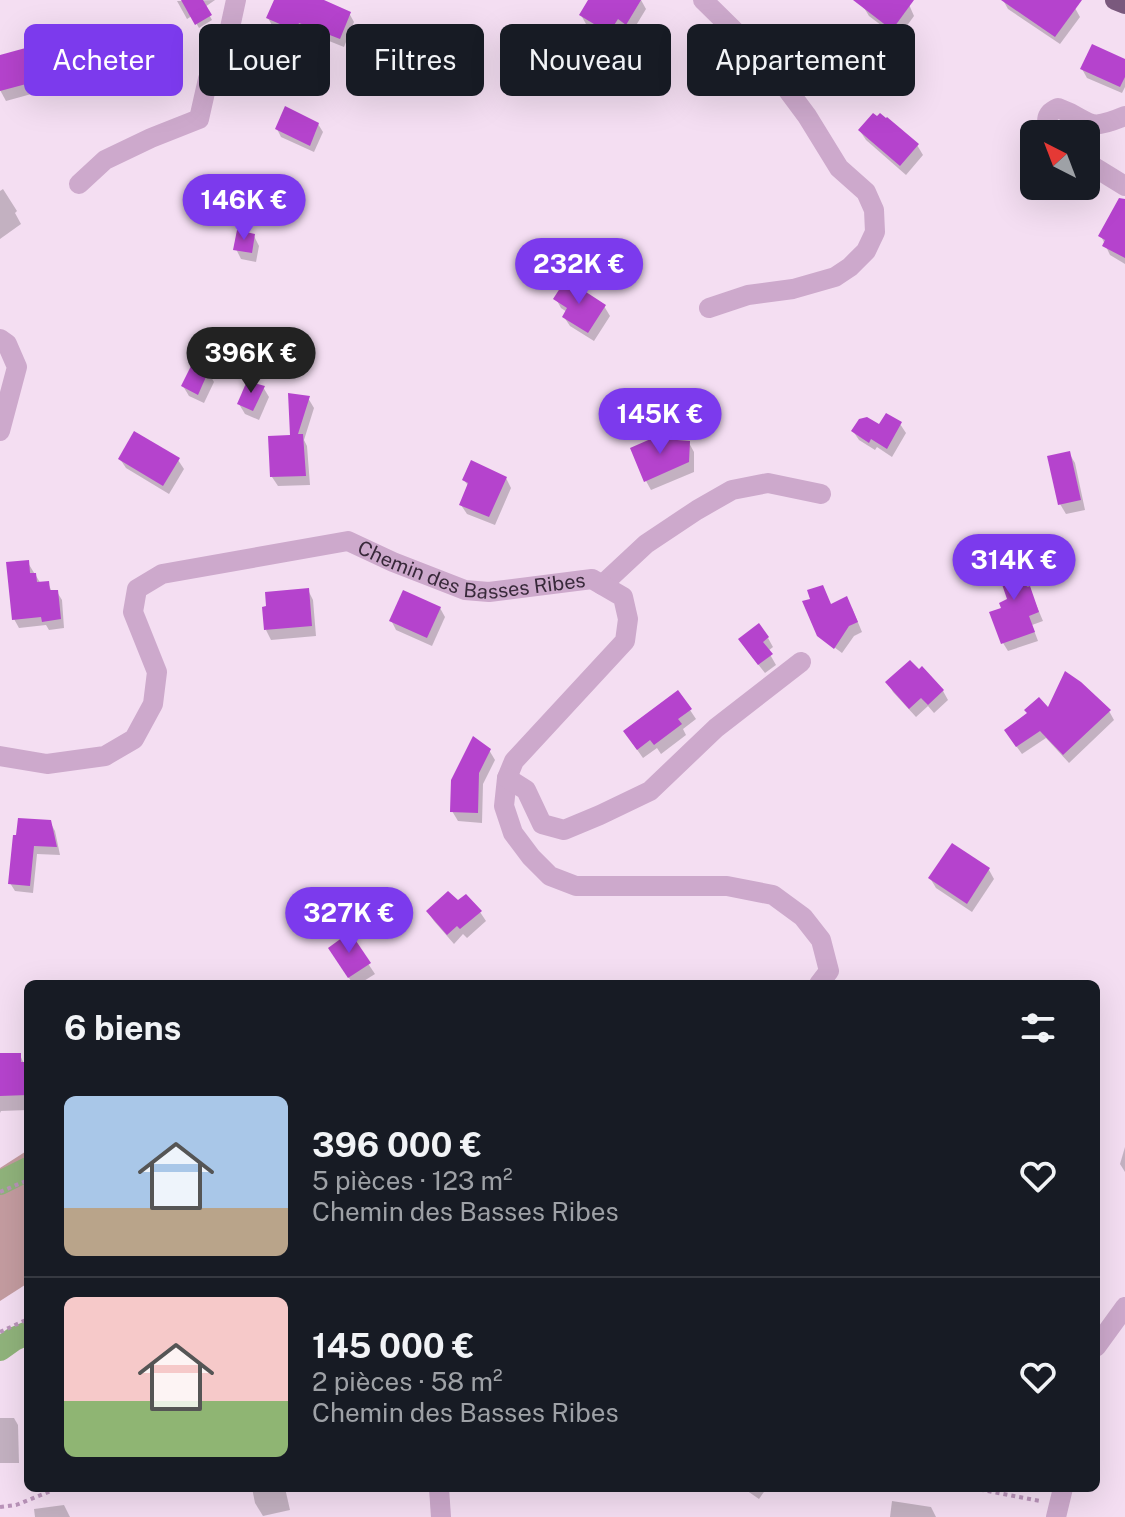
<!DOCTYPE html>
<html lang="fr">
<head>
<meta charset="utf-8">
<style>
	body { margin:0; font-family:"Public Sans",sans-serif; background:#20242c; color:#f1f3f6; height:100vh; display:flex; flex-direction:column; font-size:30px; white-space:nowrap }
	* { box-sizing:border-box; margin:0 }
	p { font-size:26px; color:#9ea1a6 }
	.icon { flex:none; width:44px; height:44px; fill:none; stroke:currentColor; stroke-width:2; stroke-linecap:round; stroke-linejoin:round }
	.map { position:relative; flex:1; overflow:hidden }
	.details { position:absolute; left:24px; top:980px; width:1076px; height:512px; display:flex; flex-direction:column; background:#171b24; border-radius:12px; box-shadow:0 8px 32px #0002 }
	.details>* { flex:none }
	.top-card { position:absolute; left:24px; top:24px; width:1078px; height:72px; display:flex; gap:16px }
	.needle { width:52px; rotate:318deg }
	.tools { position:absolute; left:1020px; top:120px; display:grid; gap:16px }
	.tools a { display:grid; place-items:center; width:80px; height:80px; border-radius:12px; background:#171b24; box-shadow:0 8px 32px #0002; font-size:40px }
	.price { position:absolute; translate:-50% -68px; padding:0 18px; border-radius:28px; background:#7c3aed; color:#fff; font-size:26px; line-height:52px; filter:drop-shadow(0 2px 4px #0008) }
	.price::after { content:''; position:absolute; left:50%; top:48px; width:24px; height:18px; margin-left:-12px; background:inherit; clip-path:polygon(0 0,100% 0,50% 100%) }
	.price.current { background:#222; color:#fff }
	ul { padding:0; list-style:none }
	li { display:flex; align-items:center; gap:24px; height:200px; padding:0 40px }
	li+li { border-top:2px solid #363941 }
	li span { display:grid; place-items:center; flex:none; width:224px; height:160px; border-radius:12px; color:#555 }
	li>.icon { margin-inline-start:auto }
	span .icon { width:96px; height:96px; fill:#fffc; stroke-width:1 }
	li b { font-size:34px }
	h2 { display:flex; justify-content:space-between; align-items:center; height:96px; padding:0 40px; font-size:34px }
	.tag { padding:0 28px; border-radius:12px; background:#171b24; box-shadow:0 8px 32px #0002; font-size:28px; line-height:72px }
	.tag.current { background:#7c3aed; color:#fff }
	.map>svg:first-child { display:block }
	.green { fill:#c49ca0 }
	.shadow { fill:#0003 }
	.lines { fill:none; stroke-linecap:round; stroke-linejoin:round }
	.canal { stroke:#90b37b; stroke-width:24 }
	.building { fill:#b543cd }
	.path { stroke:#b993b9; stroke-width:4; stroke-dasharray:4 4; stroke-linecap:butt }
	.minor { stroke:#cda9cc; stroke-width:20 }
	.major { stroke:#7a597d; stroke-width:20 }
	.labels { text-anchor:middle; dominant-baseline:central; stroke-width:6; stroke-linejoin:round; paint-order:stroke }
	.street-label { font-size:20px; fill:#38293a; stroke:#fbebf9 }
</style>
</head>
<body>
<div class="map">
<svg width="1125" height="1517" viewBox="0 0 1125 1517">
	<rect width="100%" height="100%" fill="#f4def2"/>
	<polygon class="green" points="28,1150 28,1283 0,1301 0,1168"/>
	<g class="shadow">
		<polygon points="215,0 205,7 212,20 199,28 192,16 187,19 177,1"/>
		<polygon points="276,0 319,0 349,13 354,22 344,47 304,31 301,39 273,27 268,18"/>
		<polygon points="590,0 641,0 646,9 632,32 623,27 614,41 586,24 581,15"/>
		<polygon points="868,0 907,0 914,16 898,38 869,16 863,6"/>
		<polygon points="1003,0 1063,0 1075,8 1080,17 1060,44 1008,9"/>
		<polygon points="430,26 435,35 439,58 412,63 415,75 394,67 388,57"/>
		<polygon points="50,43 56,53 64,85 6,101 0,90 0,57"/>
		<polygon points="736,58 741,68 724,95 697,79 692,69"/>
		<polygon points="1125,62 1125,87 1122,93 1087,78 1082,69"/>
		<polygon points="318,124 323,132 314,152 281,137 277,129"/>
		<polygon points="860,131 917,145 923,155 906,175 866,140"/>
		<polygon points="3,189 17,211 15,213 21,224 0,239 0,191"/>
		<polygon points="1125,216 1125,264 1110,255 1101,236"/>
		<polygon points="254,236 259,246 256,262 241,259 236,249"/>
		<polygon points="556,299 604,306 610,316 594,341 570,326 564,317 567,312 561,308"/>
		<polygon points="208,372 214,382 204,403 189,396 183,386"/>
		<polygon points="263,387 269,397 259,420 245,414 239,404"/>
		<polygon points="308,398 314,408 304,440 307,446 310,485 278,486 272,477"/>
		<polygon points="900,424 906,433 892,457 877,447 875,450 859,440 853,431"/>
		<polygon points="664,441 689,443 694,452 694,472 651,490 646,481"/>
		<polygon points="1069,453 1075,463 1085,510 1066,514 1060,504"/>
		<polygon points="120,459 178,460 184,469 169,494 126,468"/>
		<polygon points="506,478 511,488 495,525 467,514 461,505 469,487 464,480"/>
		<polygon points="1016,557 1043,621 1032,625 1038,641 1008,651 1003,643 1003,609 1010,600"/>
		<polygon points="28,563 41,584 48,583 52,592 57,592 62,600 64,628 49,630 46,625 19,628 14,619"/>
		<polygon points="308,590 313,600 316,636 271,640 266,630"/>
		<polygon points="832,606 852,608 862,632 854,636 842,653 818,635"/>
		<polygon points="440,608 445,617 432,646 396,630 391,620"/>
		<polygon points="768,638 773,647 768,651 776,665 765,673 746,649"/>
		<polygon points="922,669 943,691 948,700 934,713 928,706 916,717 893,692 888,683 919,672"/>
		<polygon points="690,710 696,719 683,729 686,735 661,754 657,748 643,758 631,741"/>
		<polygon points="1049,710 1109,711 1114,720 1069,763 1046,738 1022,754 1011,739"/>
		<polygon points="489,750 495,760 483,784 482,823 458,821 452,811"/>
		<polygon points="50,822 55,831 60,855 37,854 33,893 15,891 10,883 14,837"/>
		<polygon points="989,870 994,879 972,912 936,888 930,878"/>
		<polygon points="458,903 480,912 486,921 467,938 463,934 454,944 434,921 428,912"/>
		<polygon points="349,935 375,974 359,984 353,984 336,958"/>
		<polygon points="0,1055 20,1055 24,1064 28,1064 28,1110 1,1111 0,1113"/>
		<polygon points="1125,1147 1125,1172 1120,1164"/>
		<polygon points="0,1418 14,1418 18,1425 19,1463 0,1463"/>
		<polygon points="252,1488 285,1488 290,1510 263,1516 255,1503"/>
		<polygon points="743,1488 770,1488 766,1489 759,1499"/>
		<polygon points="892,1501 931,1507 936,1517 890,1517"/>
		<polygon points="64,1505 70,1517 35,1517 34,1509"/>
	</g>
	<g class="lines">
		<g class="canal">
			<polyline points="0,1183 28,1169"/>
			<polyline points="0,1349 14,1339 28,1333"/>
		</g>
	</g>
	<g class="building">
		<polygon points="181,0 203,0 212,15 195,25"/>
		<polygon points="274,0 324,0 351,12 340,39 299,23 296,31 266,18"/>
		<polygon points="588,0 641,0 626,25 618,19 609,33 579,15"/>
		<polygon points="853,0 914,0 892,30"/>
		<polygon points="1001,0 1082,0 1055,37"/>
		<polygon points="431,24 435,49 408,55 411,68 386,58 380,30"/>
		<polygon points="708,39 737,56 718,87 689,69"/>
		<polygon points="51,41 60,75 0,91 0,55"/>
		<polygon points="1092,44 1125,59 1125,77 1120,87 1080,69"/>
		<polygon points="285,106 319,123 310,146 275,129"/>
		<polygon points="873,113 877,116 880,113 886,118 887,117 919,144 900,166 858,130"/>
		<polygon points="1119,198 1125,199 1125,258 1102,246 1105,240 1098,236"/>
		<polygon points="237,230 255,234 252,253 233,250"/>
		<polygon points="566,279 606,305 588,333 562,317 567,308 553,299"/>
		<polygon points="193,362 209,370 198,395 181,386"/>
		<polygon points="247,381 265,386 253,411 237,404"/>
		<polygon points="288,393 310,396 298,434 303,434 306,476 270,477 268,436 290,435"/>
		<polygon points="886,413 902,422 887,449 871,439 869,443 851,431 859,419 867,417 879,424"/>
		<polygon points="134,431 180,458 163,486 118,459"/>
		<polygon points="662,434 664,439 690,441 689,462 644,482 630,448"/>
		<polygon points="1070,451 1081,500 1058,505 1047,456"/>
		<polygon points="471,460 507,477 489,517 459,505 468,483 462,480"/>
		<polygon points="1017,555 1027,587 1030,586 1039,612 1029,616 1035,632 1001,644 989,612 1001,608 999,603 1007,599 993,558"/>
		<polygon points="29,560 30,573 36,573 37,582 49,581 50,590 58,590 61,619 42,622 41,617 12,620 6,562"/>
		<polygon points="823,585 831,604 847,596 858,622 849,626 834,649 817,636 802,601 810,599 807,590"/>
		<polygon points="309,588 312,626 264,630 262,607 266,606 265,592"/>
		<polygon points="403,590 441,607 427,638 389,621"/>
		<polygon points="759,623 769,637 763,642 773,654 758,665 738,639"/>
		<polygon points="910,660 919,669 922,666 944,690 928,705 921,698 909,709 885,682"/>
		<polygon points="1065,671 1081,682 1111,710 1063,755 1040,731 1016,747 1004,730 1027,713 1024,710 1039,697 1048,707"/>
		<polygon points="678,690 692,709 678,719 682,724 654,745 650,740 637,750 623,731"/>
		<polygon points="473,736 491,749 479,773 478,813 450,812 451,780"/>
		<polygon points="18,818 51,820 57,847 34,846 30,886 8,884 13,835 16,835"/>
		<polygon points="952,843 990,868 967,904 928,878"/>
		<polygon points="448,891 458,900 466,894 482,911 460,929 457,926 447,935 426,911"/>
		<polygon points="350,932 371,963 348,978 328,948"/>
		<polygon points="0,1053 21,1053 21,1062 28,1062 28,1095 0,1096"/>
	</g>
	<g class="lines">
		<g class="path">
			<polyline points="0,1192 28,1180"/>
			<polyline points="0,1332 28,1319"/>
			<polyline points="972,1488 1040,1501"/>
			<polyline points="0,1507 16,1505 58,1488"/>
		</g>
		<g class="minor">
			<polyline points="703,0 769,65 807,116 839,168 866,192 874,210 875,232 866,251 850,267 835,277 793,289 748,295 709,308"/>
			<path d="M1053 134C1045 123 1044 114 1058 108 1094 121 1084 133 1125 116"/>
			<polyline points="1086,162 1125,186"/>
			<polyline points="79,184 105,160 151,138 199,119 208,79 226,46 236,0"/>
			<polyline points="0,339 7,344 17,367 0,431"/>
			<polyline points="602,585 646,544 697,510 732,490 768,483 821,494"/>
			<path id="s1" d="M0 756 47 764 105 756 134 739 153 704 157 672 133 612 137 589 162 574 348 541 393 562 465 590 489 592 592 579 623 597 628 619 625 641 514 761 507 778 504 806 513 833 531 857 550 876 576 886H727L773 895 803 917 821 940 829 971 819 984"/>
			<polyline points="507,778 526,790 542,824 564,830 600,815 650,791 716,728 801,662"/>
			<polyline points="1096,1347 1125,1307"/>
			<polyline points="439,1488 441,1517"/>
			<polyline points="1056,1517 1063,1488"/>
		</g>
		<polyline class="major" points="1115,0 1125,4"/>
	</g>
	<g class="labels">
		<g class="street-label">
			<text stroke="none"><textPath href="#s1" startOffset="648">Chemin des Basses Ribes</textPath></text>
		</g>
	</g>
</svg>
<div class="tools">
<a><svg class="needle" viewBox="-14 -14 28 28"><path d="M0-13l5 13h-10z" fill="#e53935"/><path d="M0 13l5-13h-10z" fill="#9ea1a6"/></svg></a>
</div>
<b class="price" style="left:244px;top:242px">146K €</b>
<b class="price" style="left:579px;top:306px">232K €</b>
<b class="price current" style="left:251px;top:395px">396K €</b>
<b class="price" style="left:660px;top:456px">145K €</b>
<b class="price" style="left:1014px;top:602px">314K €</b>
<b class="price" style="left:349px;top:955px">327K €</b>
<div class="top-card">
<a class="tag current">Acheter</a>
<a class="tag">Louer</a>
<a class="tag">Filtres</a>
<a class="tag">Nouveau</a>
<a class="tag">Appartement</a>
</div>
<section class="details">
<h2>6 biens<svg class="icon" aria-label="filters" viewBox="0 0 24 24"><path d="M4 7h16M4 17h16"/><circle cx="9" cy="7" r="2"/><circle cx="15" cy="17" r="2"/></svg></h2>
<ul>
<li><span style="background:linear-gradient(#a9c7e8 70%,#b9a48a 0)"><svg class="icon" aria-label="home" viewBox="0 0 24 24"><path d="M3 11l9-7 9 7M6 9v11h12V9"/></svg></span><div><b>396 000 €</b><p>5 pièces · 123 m²</p><p>Chemin des Basses Ribes</p></div><svg class="icon" aria-label="heart" viewBox="0 0 24 24"><path d="M12 20l-8-8c-3-5 5-10 8-4 3-6 11-1 8 4z"/></svg></li>
<li><span style="background:linear-gradient(#f6c9c9 65%,#8fb573 0)"><svg class="icon" aria-label="home" viewBox="0 0 24 24"><path d="M3 11l9-7 9 7M6 9v11h12V9"/></svg></span><div><b>145 000 €</b><p>2 pièces · 58 m²</p><p>Chemin des Basses Ribes</p></div><svg class="icon" aria-label="heart" viewBox="0 0 24 24"><path d="M12 20l-8-8c-3-5 5-10 8-4 3-6 11-1 8 4z"/></svg></li>
</ul>
</section>
</div>
</body>
</html>
